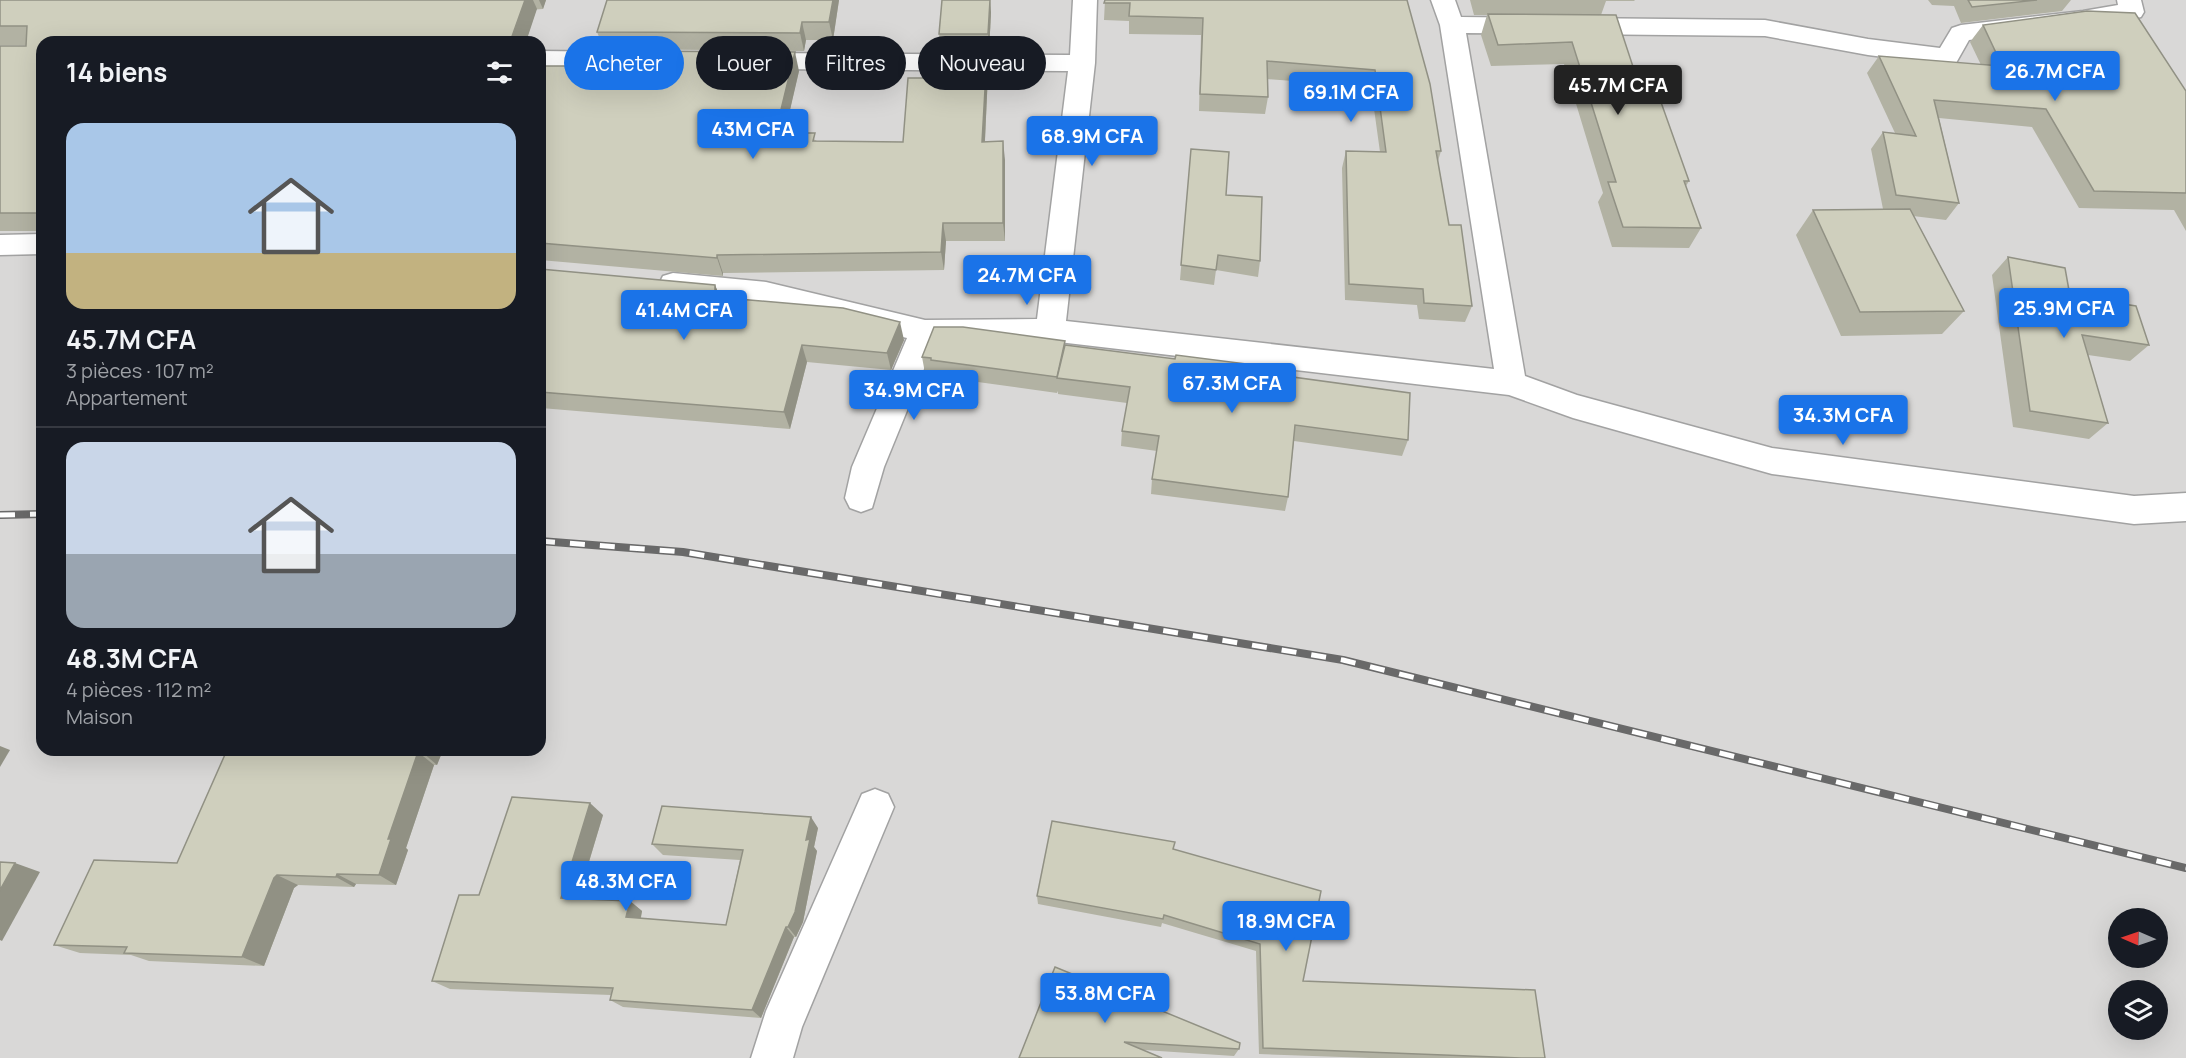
<!DOCTYPE html>
<html lang="fr">
<head>
<meta charset="utf-8">
<style>
	body { margin:0; font-family:Manrope,sans-serif; background:#242831; color:#f1f3f6; height:100vh; display:flex; flex-direction:column; font-size:22px; white-space:nowrap }
	* { box-sizing:border-box; margin:0 }
	p { font-size:20px; color:#9ea1a6 }
	.icon { flex:none; width:33px; height:33px; fill:none; stroke:currentColor; stroke-width:2; stroke-linecap:round; stroke-linejoin:round }
	.map { position:relative; flex:1; overflow:hidden }
	.side { position:absolute; left:36px; top:36px; width:510px; height:720px; display:flex; flex-direction:column; background:#171b24; border-radius:18px; box-shadow:0 6px 24px #0002 }
	.side>* { flex:none }
	.guide { position:absolute; left:564px; top:36px; width:570px; height:54px; display:flex; gap:12px }
	.needle { width:39px; rotate:272deg }
	.tools { position:absolute; left:2108px; top:908px; display:grid; gap:12px }
	.tools a { display:grid; place-items:center; width:60px; height:60px; border-radius:50%; background:#171b24; box-shadow:0 6px 24px #0002; font-size:30px }
	.price { position:absolute; translate:-50% -51px; padding:0 14px; border-radius:6px; background:#1a73e8; color:#fff; font-size:20px; line-height:39px; filter:drop-shadow(0 2px 3px #0008) }
	.price::after { content:''; position:absolute; left:50%; top:36px; width:18px; height:14px; margin-left:-9px; background:inherit; clip-path:polygon(0 0,100% 0,50% 100%) }
	.price.on { background:#222; color:#fff }
	ul { padding:0; list-style:none }
	li { display:grid; align-content:center; gap:12px; height:318px; padding:0 30px }
	li+li { border-top:2px solid #363941 }
	li span { display:grid; place-items:center; height:186px; border-radius:18px; color:#555 }
	li>.icon { margin-inline-start:auto }
	span .icon { width:108px; height:108px; fill:#fffc; stroke-width:1 }
	li b { font-size:26px }
	h2 { display:flex; justify-content:space-between; align-items:center; height:72px; padding:0 30px; font-size:26px }
	.tag { padding:0 21px; border-radius:27px; background:#171b24; box-shadow:0 6px 24px #0002; font-size:21px; line-height:54px }
	.tag.on { background:#1a73e8; color:#fff }
	.map>svg:first-child { display:block }
	.residential { fill:#d9d8d7; fill-rule:evenodd }
	.lines { fill:none; stroke-linecap:round; stroke-linejoin:round }
	.street-casing { stroke:#a2a2a2; stroke-width:3 }
	.street { fill:#fff; fill-rule:evenodd }
	.rail-casing { stroke:#696969; stroke-width:8 }
	.rail { stroke:#fff; stroke-width:5; stroke-dasharray:15; stroke-linecap:butt }
	.wall { fill:#b2b2a3 }
	.shaded-wall { fill:#919184 }
	.building { fill:#cfcfbd; stroke:#919184; stroke-width:1.5 }
</style>
</head>
<body>
<div class="map">
<svg width="2186" height="1058" viewBox="0 0 2186 1058">
	<rect width="100%" height="100%" fill="#eaeddf"/>
	<path class="residential" d="M0 0H2186V1058H0ZM42 42H540V750H42ZM2118 918H2157V957H2118ZM2118 990H2157V1029H2118Z"/>
	<g class="lines">
		<defs>
			<g id="street">
				<path d="M1073 0H1097L1095 63 1066 321 1494 369 1440 25 1431 0H1455L1461 17 1765 20 1868 39 1940 48 1952 28 1961 25 2083 11 2118 5 2117 0H2141L2144 12 2141 17C2130 20 2119 18 2108 20 2062 30 2016 34 1969 40L1956 63 1947 65 1868 55 1765 36 1466 33 1525 376 1577 395 1772 448 2134 496 2186 493V521L2134 524 1772 474 1573 418 1509 395 1050 341 935 342 884 467 872 508 861 512 850 508 845 498 852 467 907 338 766 304 673 295 663 292 659 284 663 276 673 273 766 282 925 320 1037 319 1068 71 751 69 742 67 739 61 742 55 751 53 1070 55Z"/>
				<polygon points="540,51 631,52 640,54 643,60 640,66 631,68 540,67"/>
				<polygon points="42,234 42,254 0,255 0,235"/>
				<polygon points="875,789 888,794 894,807 802,1027 793,1058 751,1058 766,1011 862,794"/>
			</g>
		</defs>
		<use href="#street" class="street-casing"/>
		<use href="#street" class="street"/>
		<defs>
			<g id="rail">
				<polyline points="0,515 42,514"/>
				<polyline points="540,541 683,552 1343,660 2186,868"/>
			</g>
		</defs>
		<use href="#rail" class="rail-casing"/>
		<use href="#rail" class="rail"/>
	</g>
	<g class="wall">
		<polygon points="0,0 546,0 543,9 42,42 42,231 0,231 0,46 26,46 26,45 0,45"/>
		<polygon points="839,0 833,40 806,40 804,51 604,49 597,32"/>
		<polygon points="942,0 990,0 991,13 989,52 941,52 939,34"/>
		<polygon points="1105,0 1407,0 1441,151 1438,161 1449,225 1472,306 1465,322 1419,319 1417,305 1345,300 1342,168 1346,151 1380,152 1371,87 1267,79 1268,97 1265,114 1199,111 1201,35 1129,34 1129,21 1104,20"/>
		<polygon points="1470,0 1635,0 1634,1 1606,1 1601,15 1689,181 1686,186 1701,228 1689,248 1612,247 1598,202 1603,193 1564,64 1491,66 1481,35 1487,15 1474,15"/>
		<polygon points="1928,0 2071,0 2062,11 1961,23 1954,6 1932,5"/>
		<polygon points="1983,25 2186,91 2186,231 2174,210 2079,208 2032,127 1939,118 1959,203 1946,220 1913,216 1964,311 1942,334 1841,336 1796,235 1813,210 1883,209 1871,149 1883,132 1895,133 1867,73 1879,56 1981,65 1970,42"/>
		<polygon points="987,54 988,73 985,141 1005,160 1005,241 946,241 944,270 723,273 723,276 540,260 540,66 799,71 786,126 802,133 817,141 903,142 936,78"/>
		<polygon points="1191,149 1226,195 1260,261 1258,277 1216,270 1214,285 1180,280"/>
		<polygon points="2008,257 2149,345 2130,361 2088,355 2108,423 2089,439 2013,427 1992,275"/>
		<polygon points="540,269 715,285 720,297 904,340 891,370 807,362 790,429 541,408 540,410"/>
		<polygon points="1065,345 1293,377 1408,440 1402,456 1294,441 1288,497 1285,511 1151,494 1152,479 1157,451 1121,446 1122,431 1127,403 1058,394 1058,391 1057,393 934,376 933,374 925,373 922,357"/>
		<polygon points="227,750 443,750 437,765 434,765 406,848 408,850 396,885 356,884 354,887 298,885 294,888 264,966 149,961 131,955 80,953 54,945 177,863"/>
		<polygon points="603,815 578,899 630,901 642,911 641,918 726,925 740,860 663,855 652,844 818,828 814,847 817,851 803,922 796,937 794,937 761,1018 623,1007 610,1000 611,995 450,989 432,981 479,895"/>
		<polygon points="1173,849 1303,981 1545,1058 1370,1058 1259,1054 1256,951 1162,923 1161,927 1038,904 1037,896"/>
		<polygon points="1055,967 1239,1049 1234,1056 1144,1050 1019,1058"/>
	</g>
	<g class="shaded-wall">
		<polygon points="525,0 533,0 537,9 526,42 510,42"/>
		<polygon points="539,0 546,0 543,9"/>
		<polygon points="833,0 839,0 833,40 829,22"/>
		<polygon points="990,0 991,13 989,52 988,34"/>
		<polygon points="802,22 806,40 804,51 800,33"/>
		<polygon points="795,52 799,71 782,145 777,126"/>
		<polygon points="987,54 988,73 984,160 982,142"/>
		<polygon points="1003,141 1005,160 1005,241 1003,223"/>
		<polygon points="943,223 946,241 944,270 941,252"/>
		<polygon points="717,255 723,273 723,276 717,258"/>
		<polygon points="715,285 722,302 715,297"/>
		<polygon points="900,322 904,340 891,370 887,353"/>
		<polygon points="802,345 807,362 790,429 784,412"/>
		<polygon points="0,746 10,750 0,767"/>
		<polygon points="422,750 443,750 437,765 422,752"/>
		<polygon points="418,752 434,765 406,848 408,850 396,885 379,875 388,839"/>
		<polygon points="590,803 603,815 575,908 561,898"/>
		<polygon points="811,817 818,828 814,847 817,851 803,922 796,937 788,927"/>
		<polygon points="15,863 40,872 2,941 0,940 0,890"/>
		<polygon points="337,874 356,884 354,887 336,877"/>
		<polygon points="277,875 298,885 294,888 264,966 242,957 274,878"/>
		<polygon points="630,901 642,911 639,926 626,917"/>
		<polygon points="786,927 794,937 761,1018 752,1010"/>
	</g>
	<g class="building">
		<polygon points="0,0 525,0 510,42 42,42 42,213 0,213 0,46 26,46 27,26 0,26"/>
		<polygon points="607,0 833,0 829,22 802,22 800,33 597,32"/>
		<polygon points="942,0 990,0 988,34 939,34"/>
		<polygon points="1105,0 1407,0 1430,84 1441,151 1436,151 1449,225 1461,225 1472,306 1424,303 1423,289 1349,284 1346,151 1386,152 1375,70 1267,61 1268,97 1200,94 1203,18 1129,16 1130,3 1104,3"/>
		<polygon points="1968,0 2037,0 1972,7"/>
		<polygon points="2087,11 2135,13 2186,91 2186,193 2094,191 2046,109 1934,100 1959,203 1896,195 1883,132 1916,136 1879,56 2000,66 1995,57 1998,57 1983,25"/>
		<polygon points="1488,14 1616,15 1641,91 1657,91 1689,181 1684,181 1701,228 1623,227 1608,182 1616,182 1572,42 1498,45"/>
		<polygon points="590,51 795,52 777,126 800,126 799,133 815,133 813,141 903,142 908,78 936,78 938,53 987,54 982,142 1003,141 1003,223 943,223 941,252 717,255 717,258 540,243 540,66 585,66"/>
		<polygon points="1191,149 1229,152 1226,195 1262,197 1260,261 1218,255 1216,270 1181,265"/>
		<polygon points="1910,209 1964,311 1860,312 1813,210"/>
		<polygon points="2008,257 2065,268 2070,296 2136,306 2149,345 2082,335 2108,423 2030,411"/>
		<polygon points="540,269 715,285 715,297 843,308 900,322 887,353 802,345 784,412 540,392"/>
		<polygon points="934,327 963,327 1065,341 1057,377 931,360 931,358 922,357"/>
		<polygon points="1065,345 1175,359 1176,355 1294,370 1293,377 1410,393 1408,440 1295,425 1288,497 1152,479 1159,436 1122,431 1130,387 1057,378"/>
		<polygon points="227,750 422,750 422,752 418,752 388,839 391,839 379,875 337,874 336,877 277,875 274,878 242,957 124,953 127,947 54,945 94,860 177,863"/>
		<polygon points="512,797 590,803 561,898 630,901 626,917 726,925 743,850 652,844 662,806 811,817 806,840 810,839 795,912 788,927 786,927 752,1010 610,1000 613,988 432,981 459,895 479,895"/>
		<polygon points="1052,821 1175,842 1173,849 1321,891 1303,981 1535,990 1545,1058 1521,1058 1263,1048 1260,944 1164,915 1163,919 1037,896"/>
		<polygon points="0,862 15,863 0,890"/>
		<polygon points="1055,967 1240,1043 1239,1049 1124,1042 1162,1058 1019,1058"/>
	</g>
</svg>
<div class="tools">
<a><svg class="needle" viewBox="-14 -14 28 28"><path d="M0-13l5 13h-10z" fill="#e53935"/><path d="M0 13l5-13h-10z" fill="#9ea1a6"/></svg></a>
<a><svg class="icon" aria-label="layers" viewBox="0 0 24 24"><path d="M12 4l9 5-9 5-9-5zM3 14l9 5 9-5"/></svg></a>
</div>
<b class="price" style="left:2055px;top:102px">26.7M CFA</b>
<b class="price on" style="left:1618px;top:116px">45.7M CFA</b>
<b class="price" style="left:1351px;top:123px">69.1M CFA</b>
<b class="price" style="left:753px;top:160px">43M CFA</b>
<b class="price" style="left:1092px;top:167px">68.9M CFA</b>
<b class="price" style="left:1027px;top:306px">24.7M CFA</b>
<b class="price" style="left:2064px;top:339px">25.9M CFA</b>
<b class="price" style="left:684px;top:341px">41.4M CFA</b>
<b class="price" style="left:1232px;top:414px">67.3M CFA</b>
<b class="price" style="left:914px;top:421px">34.9M CFA</b>
<b class="price" style="left:1843px;top:446px">34.3M CFA</b>
<b class="price" style="left:626px;top:912px">48.3M CFA</b>
<b class="price" style="left:1286px;top:952px">18.9M CFA</b>
<b class="price" style="left:1105px;top:1024px">53.8M CFA</b>
<div class="guide">
<a class="tag on">Acheter</a>
<a class="tag">Louer</a>
<a class="tag">Filtres</a>
<a class="tag">Nouveau</a>
</div>
<section class="side">
<h2>14 biens<svg class="icon" aria-label="filters" viewBox="0 0 24 24"><path d="M4 7h16M4 17h16"/><circle cx="9" cy="7" r="2"/><circle cx="15" cy="17" r="2"/></svg></h2>
<ul>
<li><span style="background:linear-gradient(#a9c7e8 70%,#c2b280 0)"><svg class="icon" aria-label="home" viewBox="0 0 24 24"><path d="M3 11l9-7 9 7M6 9v11h12V9"/></svg></span><div><b>45.7M CFA</b><p>3 pièces · 107 m²</p><p>Appartement</p></div></li>
<li><span style="background:linear-gradient(#c9d6e8 60%,#9aa5b1 0)"><svg class="icon" aria-label="home" viewBox="0 0 24 24"><path d="M3 11l9-7 9 7M6 9v11h12V9"/></svg></span><div><b>48.3M CFA</b><p>4 pièces · 112 m²</p><p>Maison</p></div></li>
</ul>
</section>
</div>
</body>
</html>
